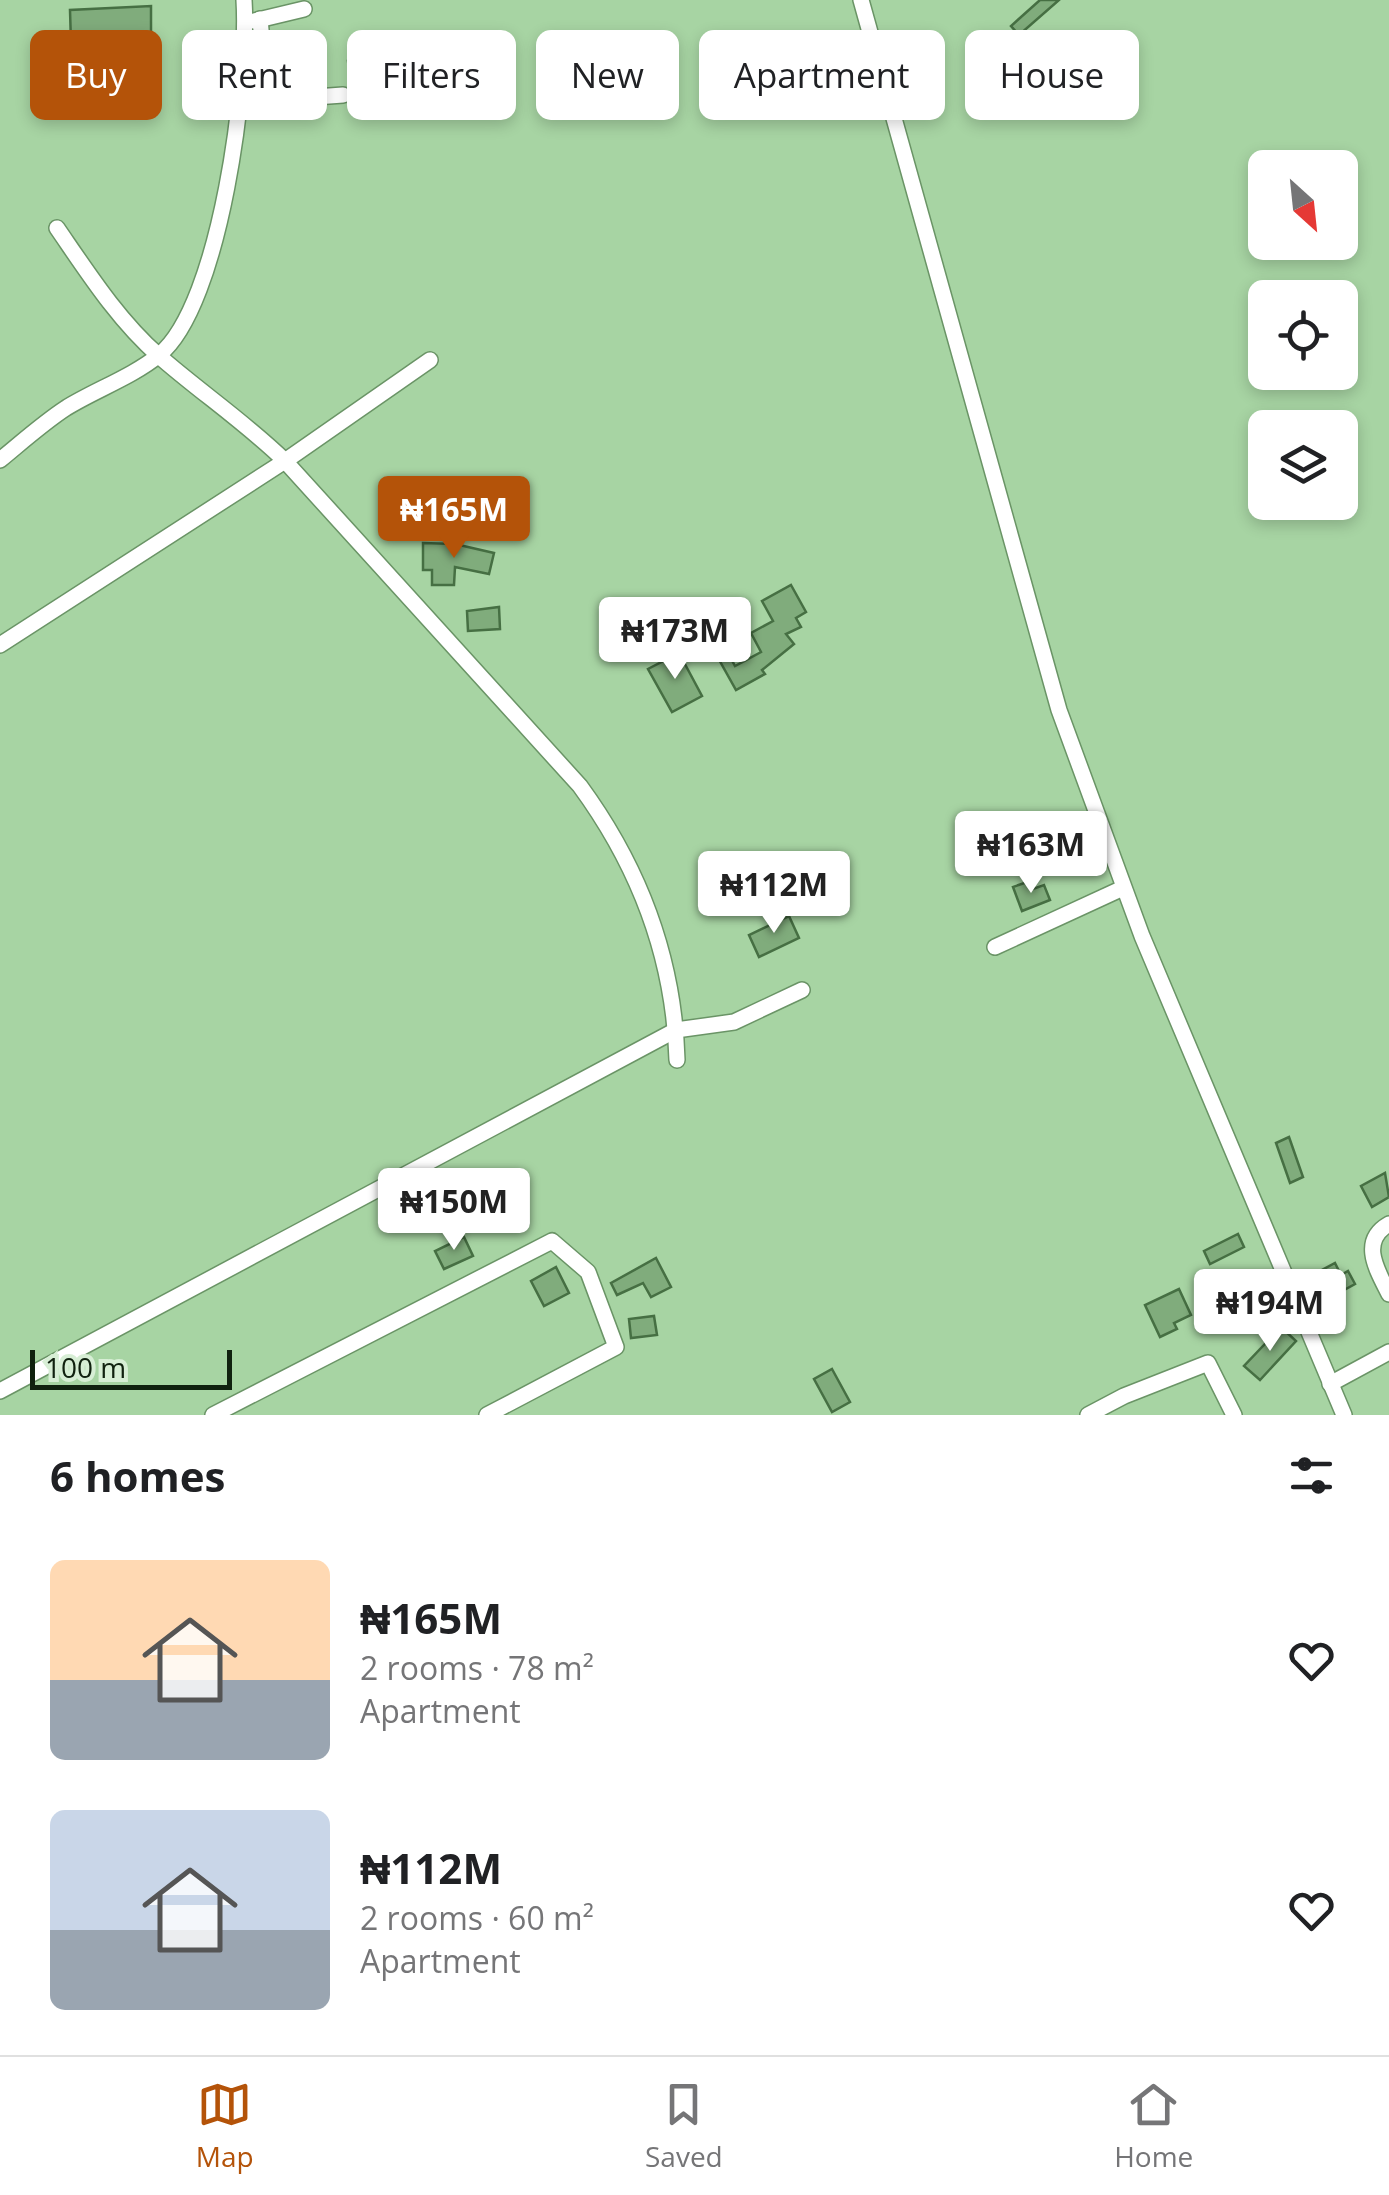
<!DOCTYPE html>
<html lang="en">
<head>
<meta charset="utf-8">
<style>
	body { margin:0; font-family:"Open Sans",sans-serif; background:#f6f6f6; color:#202124; height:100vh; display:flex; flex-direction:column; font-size:38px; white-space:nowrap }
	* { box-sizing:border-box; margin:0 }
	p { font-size:32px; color:#757577 }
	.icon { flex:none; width:55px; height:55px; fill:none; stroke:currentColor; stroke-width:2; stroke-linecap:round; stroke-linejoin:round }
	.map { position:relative; height:1415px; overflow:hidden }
	.side { display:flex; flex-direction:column; background:#fff; flex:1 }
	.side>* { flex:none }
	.banner { position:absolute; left:30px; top:30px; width:1330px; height:90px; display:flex; gap:20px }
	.needle { width:65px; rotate:153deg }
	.controls { position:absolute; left:1248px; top:150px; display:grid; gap:20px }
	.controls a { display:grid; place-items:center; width:110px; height:110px; border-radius:15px; background:#fff; box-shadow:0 5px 15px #0003; font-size:50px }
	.scale { position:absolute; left:30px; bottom:25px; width:202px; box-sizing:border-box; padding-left:10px; border:5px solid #10210f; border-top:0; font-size:28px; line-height:35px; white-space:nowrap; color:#10210f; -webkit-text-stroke:8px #d7eed5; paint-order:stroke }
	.price { position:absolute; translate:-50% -85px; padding:0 22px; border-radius:10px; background:#fff; color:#222; font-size:32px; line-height:65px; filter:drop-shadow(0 2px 5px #0008) }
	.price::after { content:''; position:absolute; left:50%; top:60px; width:30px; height:22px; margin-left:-15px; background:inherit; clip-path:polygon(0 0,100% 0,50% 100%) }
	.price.current { background:#b45309; color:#fff }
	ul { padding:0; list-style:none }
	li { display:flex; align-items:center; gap:30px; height:250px; padding:0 50px }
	li span { display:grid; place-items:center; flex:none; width:280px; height:200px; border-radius:15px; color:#555 }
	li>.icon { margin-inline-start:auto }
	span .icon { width:120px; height:120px; fill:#fffc; stroke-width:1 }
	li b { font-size:42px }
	h2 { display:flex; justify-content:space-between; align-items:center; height:120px; padding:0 50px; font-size:42px }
	.pill { padding:0 35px; border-radius:15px; background:#fff; box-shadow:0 5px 15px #0003; font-size:35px; line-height:90px }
	.pill.current { background:#b45309; color:#fff }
	.tabs { display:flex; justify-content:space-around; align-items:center; height:140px; border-top:2px solid #e0e0e0; background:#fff; font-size:28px; color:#757577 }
	.tabs a { display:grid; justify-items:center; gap:5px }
	.tabs .current { color:#b45309 }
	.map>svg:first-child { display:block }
	.building { fill:#80ac7c; stroke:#466f43; stroke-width:2.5 }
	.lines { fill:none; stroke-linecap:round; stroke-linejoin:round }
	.minor-casing { stroke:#6a9466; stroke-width:18 }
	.minor { stroke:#fff; stroke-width:15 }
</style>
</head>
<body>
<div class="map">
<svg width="1389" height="1415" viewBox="0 0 1389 1415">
	<rect width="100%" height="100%" fill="#a7d4a3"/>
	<g class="building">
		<polygon points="1040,0 1059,0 1019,35 1011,26"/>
		<polygon points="151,6 151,69 136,69 135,78 118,77 120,41 71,43 70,10"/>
		<polygon points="348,61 377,61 377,101 352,101"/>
		<polygon points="423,543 455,544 494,553 489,574 455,567 454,585 432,585 432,570 423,570"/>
		<polygon points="791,585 806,612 796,618 801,627 786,634 794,644 762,670 765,674 736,690 717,656 727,651 735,666 761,652 751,633 773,621 762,601"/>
		<polygon points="499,607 500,629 468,631 467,611"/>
		<polygon points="679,653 702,696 672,712 648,669"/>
		<polygon points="1030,881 1033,889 1044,885 1050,900 1022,911 1013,887"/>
		<polygon points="789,916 799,938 759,957 749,935"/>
		<polygon points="1289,1137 1303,1177 1290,1183 1276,1143"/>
		<polygon points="1385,1173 1389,1197 1372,1207 1361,1186"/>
		<polygon points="1238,1234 1244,1247 1210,1264 1204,1251"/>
		<polygon points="464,1237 473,1256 444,1269 435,1251"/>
		<polygon points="656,1258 671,1287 651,1297 643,1283 617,1295 611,1283"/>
		<polygon points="1335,1263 1341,1275 1348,1271 1355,1284 1333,1296 1320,1271"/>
		<polygon points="556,1267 569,1293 544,1306 531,1281"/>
		<polygon points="1179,1289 1191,1315 1174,1323 1177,1329 1160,1337 1145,1305"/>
		<polygon points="654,1316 657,1335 631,1338 629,1319"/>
		<polygon points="1281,1327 1296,1341 1260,1380 1244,1366"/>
		<polygon points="832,1369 850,1402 832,1412 814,1379"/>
	</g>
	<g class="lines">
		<defs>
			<g id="minor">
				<polyline points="861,0 1059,710 1142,936 1344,1415"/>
				<polyline points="260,19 267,95 274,100 343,95"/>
				<polyline points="254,21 304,9"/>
				<path d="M57 228C88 273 118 320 159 356 200 392 245 422 285 461L580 786C640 868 674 957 677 1060"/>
				<path d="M0 460C22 442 43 423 66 408 95 390 132 377 159 355 221 305 249 78 244 0"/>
				<polyline points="0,645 285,461 430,360"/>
				<polyline points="995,947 1123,888"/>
				<path d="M1389 1224C1359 1241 1377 1270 1389 1294"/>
				<polyline points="1330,1384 1389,1352"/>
				<polyline points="0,1391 676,1030 734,1022 802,990"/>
				<polyline points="213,1415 552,1241 588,1272 616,1347 487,1415"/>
				<polyline points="1088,1415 1124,1396 1208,1363 1234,1415"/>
			</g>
		</defs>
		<use href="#minor" class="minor-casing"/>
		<use href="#minor" class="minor"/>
	</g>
</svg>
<div class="controls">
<a><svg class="needle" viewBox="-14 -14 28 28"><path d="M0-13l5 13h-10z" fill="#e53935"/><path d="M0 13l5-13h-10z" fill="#757577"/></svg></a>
<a><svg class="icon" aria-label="locate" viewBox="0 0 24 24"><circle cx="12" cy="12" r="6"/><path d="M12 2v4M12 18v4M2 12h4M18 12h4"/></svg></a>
<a><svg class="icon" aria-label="layers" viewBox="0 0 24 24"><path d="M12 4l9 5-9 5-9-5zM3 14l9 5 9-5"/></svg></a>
</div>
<div class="scale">100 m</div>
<b class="price current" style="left:454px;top:561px">₦165M</b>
<b class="price" style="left:675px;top:682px">₦173M</b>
<b class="price" style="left:1031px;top:896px">₦163M</b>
<b class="price" style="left:774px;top:936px">₦112M</b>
<b class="price" style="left:454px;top:1253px">₦150M</b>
<b class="price" style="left:1270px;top:1354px">₦194M</b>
<div class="banner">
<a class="pill current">Buy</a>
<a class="pill">Rent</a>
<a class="pill">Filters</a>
<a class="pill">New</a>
<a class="pill">Apartment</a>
<a class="pill">House</a>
</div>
</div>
<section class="side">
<h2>6 homes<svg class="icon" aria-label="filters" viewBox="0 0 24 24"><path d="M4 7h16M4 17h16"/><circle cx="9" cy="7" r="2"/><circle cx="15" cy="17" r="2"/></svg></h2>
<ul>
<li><span style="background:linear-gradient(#ffd9b3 60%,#9aa5b1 0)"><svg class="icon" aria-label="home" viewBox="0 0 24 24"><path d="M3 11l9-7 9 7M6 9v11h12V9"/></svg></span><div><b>₦165M</b><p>2 rooms · 78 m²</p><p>Apartment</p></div><svg class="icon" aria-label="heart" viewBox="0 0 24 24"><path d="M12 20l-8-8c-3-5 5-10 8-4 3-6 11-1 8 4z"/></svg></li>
<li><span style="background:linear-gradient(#c9d6e8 60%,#9aa5b1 0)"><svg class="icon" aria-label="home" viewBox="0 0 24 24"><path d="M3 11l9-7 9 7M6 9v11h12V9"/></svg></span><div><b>₦112M</b><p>2 rooms · 60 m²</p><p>Apartment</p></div><svg class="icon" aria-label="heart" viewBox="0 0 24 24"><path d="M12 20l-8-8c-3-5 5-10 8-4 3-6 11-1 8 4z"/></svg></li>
</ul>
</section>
<nav class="tabs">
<a class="current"><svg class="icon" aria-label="map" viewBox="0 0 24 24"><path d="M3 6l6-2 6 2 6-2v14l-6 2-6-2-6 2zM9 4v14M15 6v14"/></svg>Map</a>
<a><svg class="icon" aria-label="saved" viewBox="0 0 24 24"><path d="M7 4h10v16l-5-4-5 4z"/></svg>Saved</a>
<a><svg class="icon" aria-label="home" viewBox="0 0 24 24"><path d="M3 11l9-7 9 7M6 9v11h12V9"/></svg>Home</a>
</nav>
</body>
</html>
